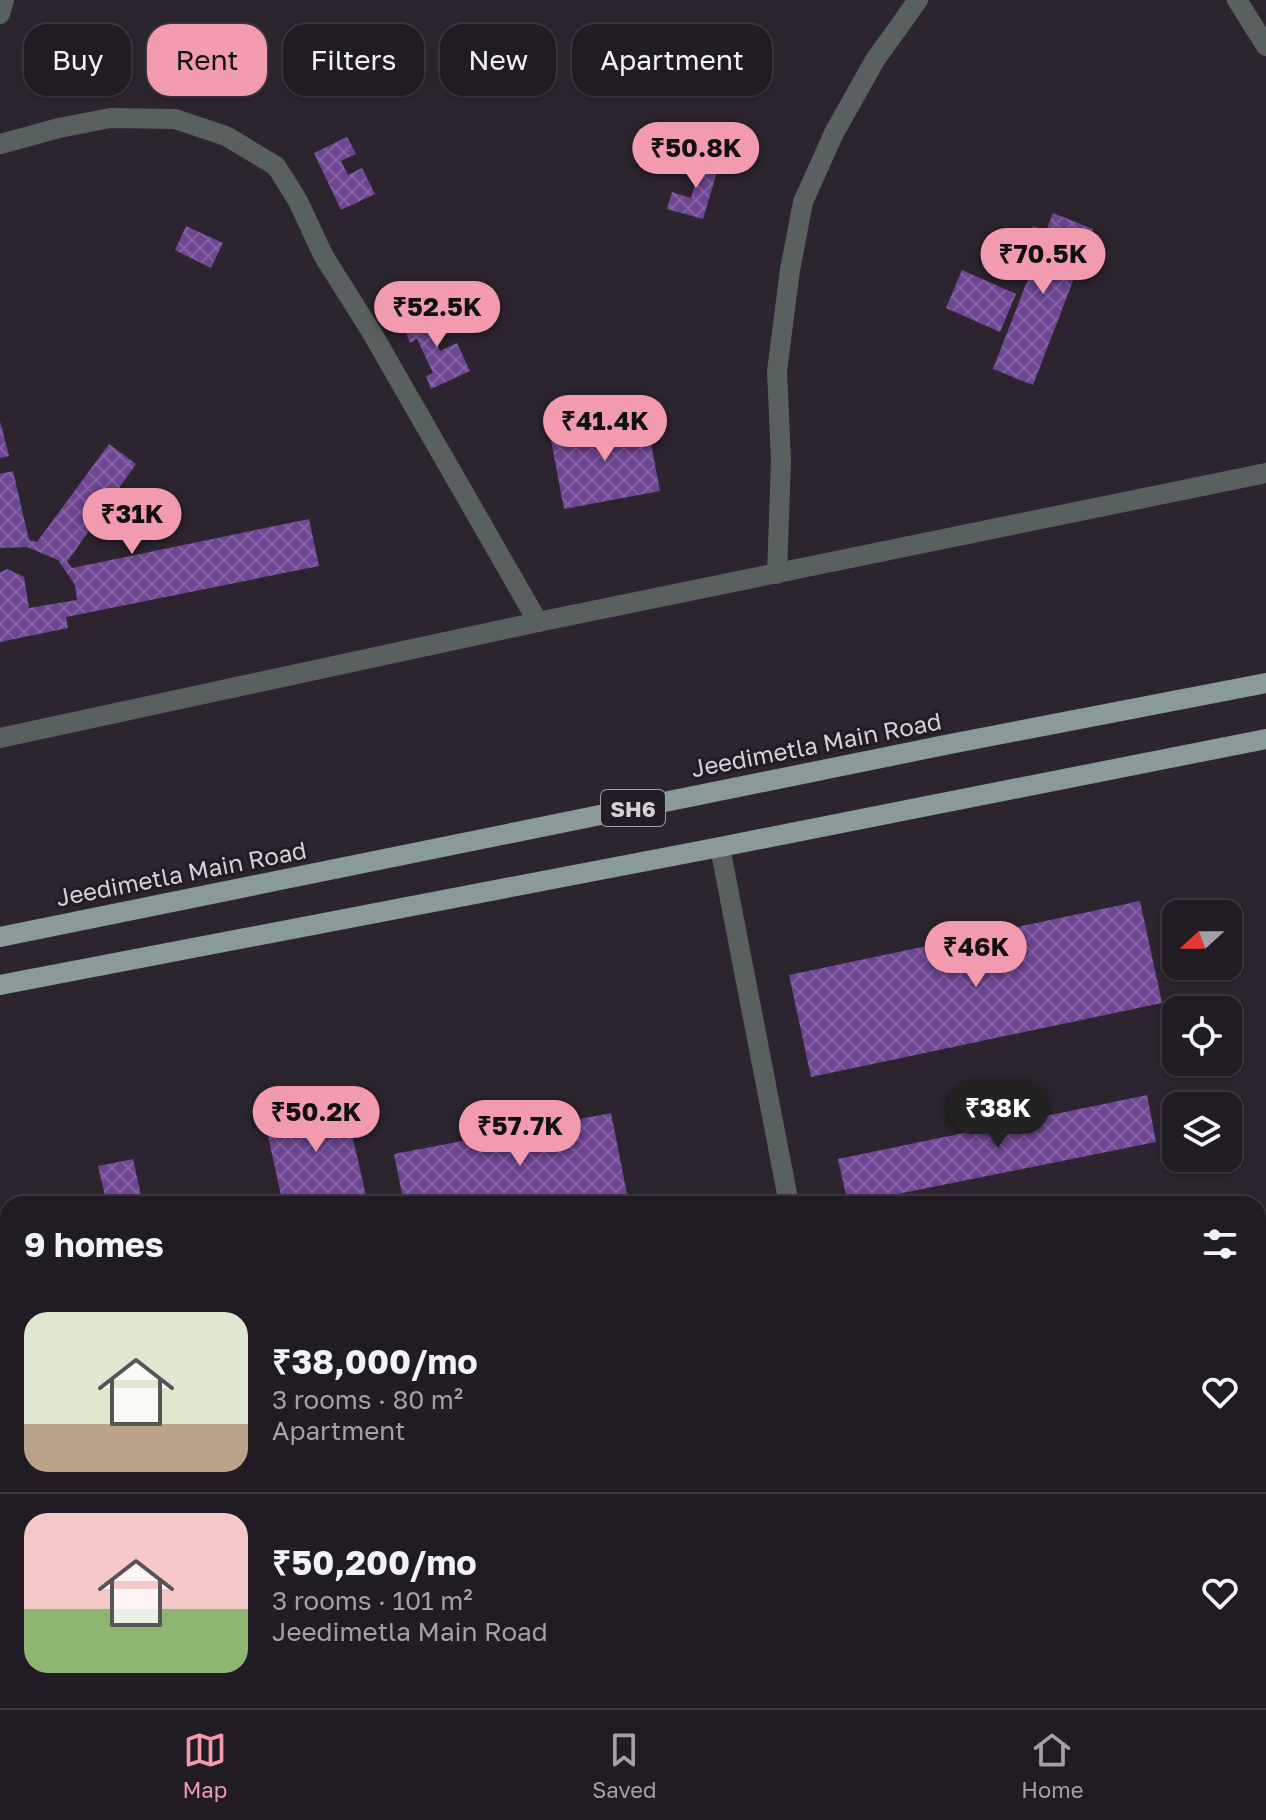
<!DOCTYPE html>
<html lang="en">
<head>
<meta charset="utf-8">
<style>
	body { margin:0; font-family:"Golos Text",sans-serif; background:#2d2830; color:#f1f3f6; height:100vh; display:flex; flex-direction:column; font-size:30px; white-space:nowrap }
	* { box-sizing:border-box; margin:0 }
	p { font-size:26px; color:#a2a1a6 }
	.icon { flex:none; width:44px; height:44px; fill:none; stroke:currentColor; stroke-width:2; stroke-linecap:round; stroke-linejoin:round }
	.map { position:relative; flex:1; overflow:hidden }
	.drawer { position:absolute; left:0px; top:1196px; width:1266px; height:512px; display:flex; flex-direction:column; background:#211b23; border-radius:24px 24px 0 0; box-shadow:0 2px 6px #0004,0 0 0 2px #3e3941 }
	.drawer>* { flex:none }
	.guide { position:absolute; left:24px; top:24px; width:800px; height:72px; display:flex; gap:16px }
	.needle { width:52px; rotate:249deg }
	.tools { position:absolute; left:1162px; top:900px; display:grid; gap:16px }
	.tools a { display:grid; place-items:center; width:80px; height:80px; border-radius:16px; background:#211b23; box-shadow:0 2px 6px #0004,0 0 0 2px #3e3941; font-size:40px }
	.price { position:absolute; translate:-50% -68px; padding:0 18px; border-radius:28px; background:#f29aae; color:#111; font-size:26px; line-height:52px; filter:drop-shadow(0 2px 4px #0008) }
	.price::after { content:''; position:absolute; left:50%; top:48px; width:24px; height:18px; margin-left:-12px; background:inherit; clip-path:polygon(0 0,100% 0,50% 100%) }
	.price.selected { background:#222; color:#fff }
	ul { padding:0; list-style:none }
	li { display:flex; align-items:center; gap:24px; height:200px; padding:0 24px }
	li+li { border-top:2px solid #3e3941 }
	li span { display:grid; place-items:center; flex:none; width:224px; height:160px; border-radius:24px; color:#555 }
	li>.icon { margin-inline-start:auto }
	span .icon { width:96px; height:96px; fill:#fffc; stroke-width:1 }
	li b { font-size:34px }
	h2 { display:flex; justify-content:space-between; align-items:center; height:96px; padding:0 24px; font-size:34px }
	.pill { padding:0 28px; border-radius:24px; background:#211b23; box-shadow:0 2px 6px #0004,0 0 0 2px #3e3941; font-size:28px; line-height:72px }
	.pill.selected { background:#f29aae; color:#111 }
	.dock { display:flex; justify-content:space-around; align-items:center; height:112px; border-top:2px solid #3e3941; background:#211b23; font-size:22px; color:#a2a1a6 }
	.dock a { display:grid; justify-items:center; gap:4px }
	.dock .selected { color:#f29aae }
	.map>svg:first-child { display:block }
	.building { fill:url(#building-cross-hatch) }
	.lines { fill:none; stroke-linecap:round; stroke-linejoin:round }
	.minor { stroke:#596160; stroke-width:20 }
	.major { stroke:#8a9a98; stroke-width:20 }
	.labels { text-anchor:middle; dominant-baseline:central; stroke-width:6; stroke-linejoin:round; paint-order:stroke }
	.shield { fill:#231b25; stroke:#a09aa2; stroke-width:2 }
	.shield-label { font-size:22px; font-weight:bold; fill:#d6d1d8 }
	.street-label { font-size:24px; fill:#d6d1d8; stroke:#231b25 }
</style>
</head>
<body>
<div class="map">
<svg width="1266" height="1708" viewBox="0 0 1266 1708">
	<defs>
		<pattern id="building-cross-hatch" width="8" height="8" patternUnits="userSpaceOnUse" patternTransform="scale(2)"><rect width="8" height="8" fill="#6e4694"/><path d="M0 0l8 8M0 8l8-8" fill="none" stroke="#8260a2"/></pattern>
	</defs>
	<rect width="100%" height="100%" fill="#2c242f"/>
	<g class="building">
		<polygon points="347,137 356,154 341,161 348,175 362,168 375,194 341,210 314,153"/>
		<polygon points="683,154 719,165 703,219 667,209 672,192 691,198 700,167 681,161"/>
		<polygon points="1053,213 1093,229 1033,385 993,369 1038,253 1024,248 1033,226 1046,231"/>
		<polygon points="186,226 223,243 211,268 175,250"/>
		<polygon points="962,270 1016,294 1000,332 946,308"/>
		<polygon points="441,308 450,327 433,335 440,351 457,343 470,371 431,389 426,376 433,373 417,339 410,343 403,326"/>
		<polygon points="646,417 660,491 564,509 550,435"/>
		<polygon points="0,421 9,456 0,458"/>
		<polygon points="109,444 136,464 67,562 72,568 309,519 319,566 66,617 68,628 0,642 0,572 7,569 24,577 29,608 77,600 75,585 58,560 27,547 0,548 0,474 13,471 29,540 37,542"/>
		<polygon points="1140,901 1162,1003 811,1077 789,975"/>
		<polygon points="1147,1095 1156,1142 848,1204 838,1159"/>
		<polygon points="343,1096 368,1204 283,1204 263,1114"/>
		<polygon points="611,1113 629,1204 404,1204 394,1154"/>
		<polygon points="133,1159 143,1204 107,1204 98,1166"/>
		<polygon points="1259,1375 1266,1413 1258,1415 1258,1376"/>
		<polygon points="8,1494 8,1700 471,1700 473,1708 0,1708 0,1496"/>
		<polygon points="1258,1619 1266,1648 1266,1708 1006,1708 1004,1700 1258,1700"/>
		<polygon points="618,1700 824,1700 826,1708 597,1708 597,1706"/>
	</g>
	<g class="lines">
		<g class="minor">
			<polyline points="1237,0 1266,46"/>
			<polyline points="0,14 4,0"/>
			<polyline points="0,144 59,128 110,118 175,119 226,136 276,166 298,201 323,255 372,333 538,622"/>
			<polyline points="777,574 781,461 777,371 790,270 803,202 834,133 875,60 918,0"/>
			<polyline points="0,738 538,622 1266,473"/>
			<polyline points="720,847 789,1204"/>
			<polyline points="0,1400 8,1399"/>
			<polyline points="488,1700 490,1708"/>
			<polyline points="886,1700 887,1708"/>
		</g>
		<g class="major">
			<polyline points="0,937 950,744 1266,683"/>
			<polyline points="0,985 720,847 1266,739"/>
		</g>
	</g>
	<g class="labels">
		<rect class="shield" x="601" y="790" width="64" height="36" rx="6"/>
		<g class="shield-label">
			<text x="633" y="808">SH6</text>
		</g>
		<g class="street-label">
			<text transform="translate(816 744) rotate(-11)">Jeedimetla Main Road</text>
			<text transform="translate(181 873) rotate(-11)">Jeedimetla Main Road</text>
		</g>
	</g>
</svg>
<div class="tools">
<a><svg class="needle" viewBox="-14 -14 28 28"><path d="M0-13l5 13h-10z" fill="#e53935"/><path d="M0 13l5-13h-10z" fill="#a2a1a6"/></svg></a>
<a><svg class="icon" aria-label="locate" viewBox="0 0 24 24"><circle cx="12" cy="12" r="6"/><path d="M12 2v4M12 18v4M2 12h4M18 12h4"/></svg></a>
<a><svg class="icon" aria-label="layers" viewBox="0 0 24 24"><path d="M12 4l9 5-9 5-9-5zM3 14l9 5 9-5"/></svg></a>
</div>
<b class="price" style="left:696px;top:190px">₹50.8K</b>
<b class="price" style="left:1043px;top:296px">₹70.5K</b>
<b class="price" style="left:437px;top:349px">₹52.5K</b>
<b class="price" style="left:605px;top:463px">₹41.4K</b>
<b class="price" style="left:132px;top:556px">₹31K</b>
<b class="price" style="left:976px;top:989px">₹46K</b>
<b class="price selected" style="left:998px;top:1150px">₹38K</b>
<b class="price" style="left:316px;top:1154px">₹50.2K</b>
<b class="price" style="left:520px;top:1168px">₹57.7K</b>
<div class="guide">
<a class="pill">Buy</a>
<a class="pill selected">Rent</a>
<a class="pill">Filters</a>
<a class="pill">New</a>
<a class="pill">Apartment</a>
</div>
<section class="drawer">
<h2>9 homes<svg class="icon" aria-label="filters" viewBox="0 0 24 24"><path d="M4 7h16M4 17h16"/><circle cx="9" cy="7" r="2"/><circle cx="15" cy="17" r="2"/></svg></h2>
<ul>
<li><span style="background:linear-gradient(#dfe7d0 70%,#b9a48a 0)"><svg class="icon" aria-label="home" viewBox="0 0 24 24"><path d="M3 11l9-7 9 7M6 9v11h12V9"/></svg></span><div><b>₹38,000/mo</b><p>3 rooms · 80 m²</p><p>Apartment</p></div><svg class="icon" aria-label="heart" viewBox="0 0 24 24"><path d="M12 20l-8-8c-3-5 5-10 8-4 3-6 11-1 8 4z"/></svg></li>
<li><span style="background:linear-gradient(#f6c9c9 60%,#8fb573 0)"><svg class="icon" aria-label="home" viewBox="0 0 24 24"><path d="M3 11l9-7 9 7M6 9v11h12V9"/></svg></span><div><b>₹50,200/mo</b><p>3 rooms · 101 m²</p><p>Jeedimetla Main Road</p></div><svg class="icon" aria-label="heart" viewBox="0 0 24 24"><path d="M12 20l-8-8c-3-5 5-10 8-4 3-6 11-1 8 4z"/></svg></li>
</ul>
</section>
</div>
<nav class="dock">
<a class="selected"><svg class="icon" aria-label="map" viewBox="0 0 24 24"><path d="M3 6l6-2 6 2 6-2v14l-6 2-6-2-6 2zM9 4v14M15 6v14"/></svg>Map</a>
<a><svg class="icon" aria-label="saved" viewBox="0 0 24 24"><path d="M7 4h10v16l-5-4-5 4z"/></svg>Saved</a>
<a><svg class="icon" aria-label="home" viewBox="0 0 24 24"><path d="M3 11l9-7 9 7M6 9v11h12V9"/></svg>Home</a>
</nav>
</body>
</html>
